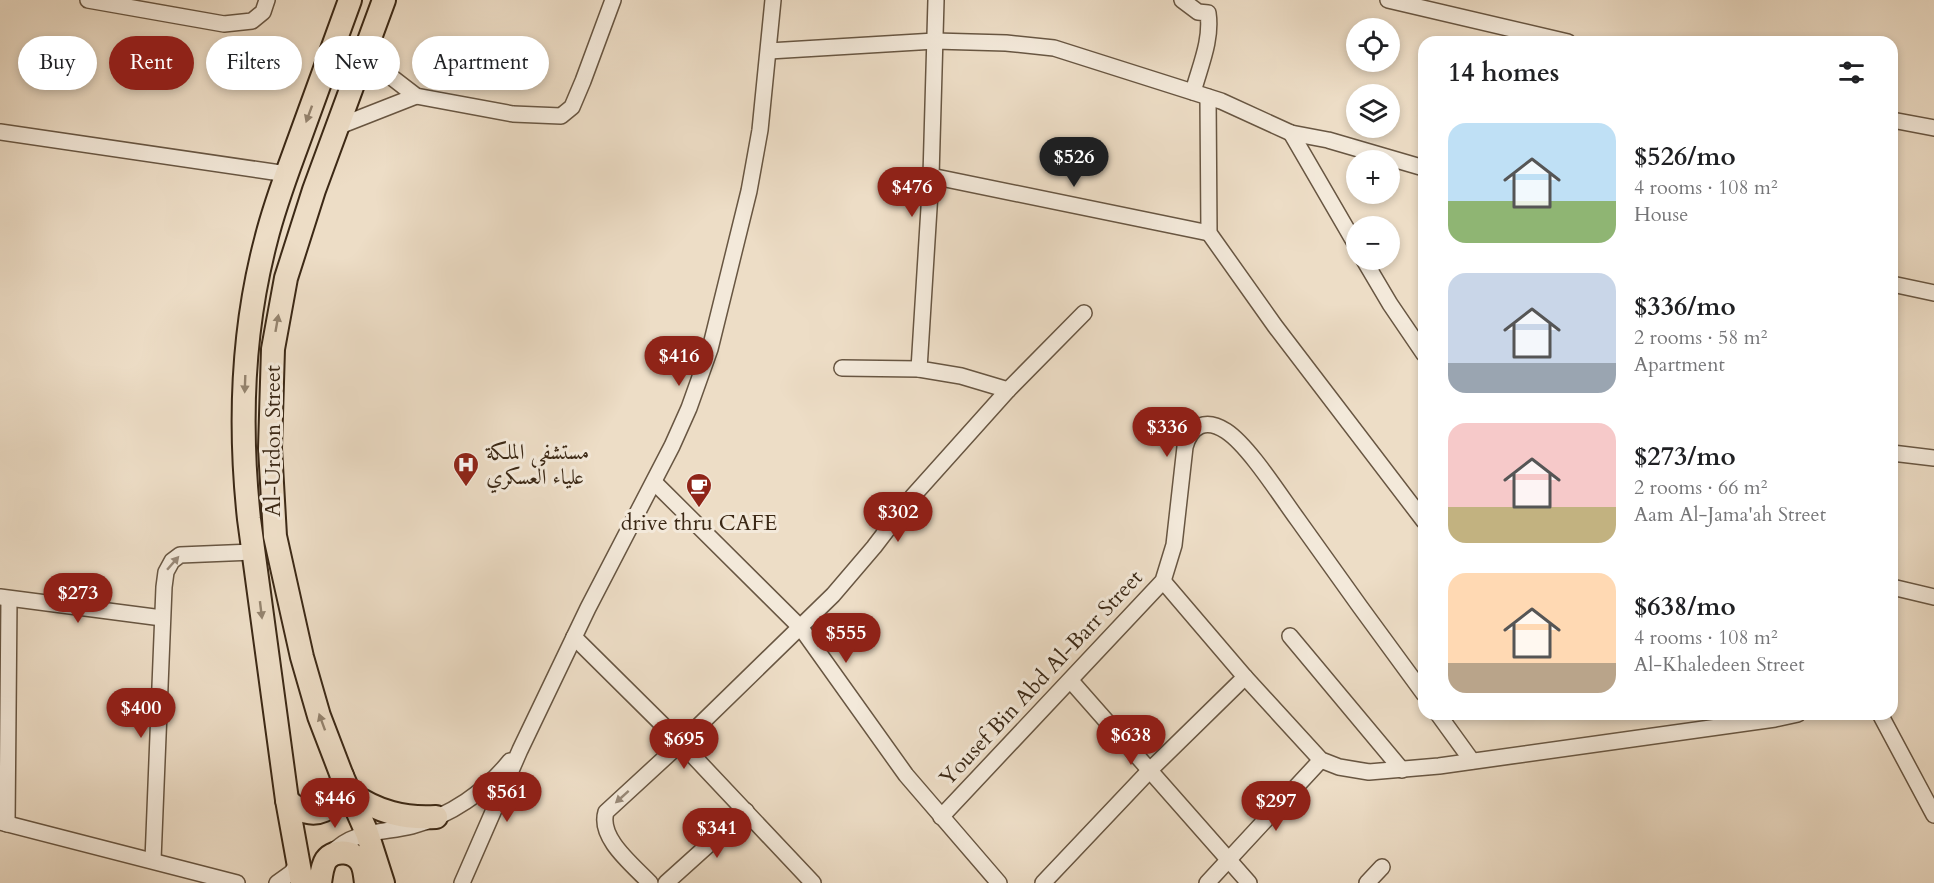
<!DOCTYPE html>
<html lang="en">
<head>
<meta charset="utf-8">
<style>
	body { margin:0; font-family:Cardo,Amiri,serif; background:#f2f2f2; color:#202124; height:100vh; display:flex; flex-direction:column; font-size:22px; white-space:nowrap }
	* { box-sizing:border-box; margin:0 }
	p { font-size:20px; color:#757577 }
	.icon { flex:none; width:33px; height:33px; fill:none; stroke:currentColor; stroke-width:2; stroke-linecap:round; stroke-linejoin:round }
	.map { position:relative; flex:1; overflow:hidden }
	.drawer { position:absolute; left:1418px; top:36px; width:480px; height:684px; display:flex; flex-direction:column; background:#fff; border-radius:18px; box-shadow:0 3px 9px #0003 }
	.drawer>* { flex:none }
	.hud { position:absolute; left:18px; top:36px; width:570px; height:54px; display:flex; gap:12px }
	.tools { position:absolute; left:1346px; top:18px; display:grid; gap:12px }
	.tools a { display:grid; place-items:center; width:54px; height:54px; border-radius:50%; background:#fff; box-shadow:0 3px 9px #0003; font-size:30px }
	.price { position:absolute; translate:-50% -51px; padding:0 14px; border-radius:21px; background:#8f2418; color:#fff; font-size:20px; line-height:39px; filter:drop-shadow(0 2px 3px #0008) }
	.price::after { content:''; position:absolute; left:50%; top:36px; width:18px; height:14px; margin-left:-9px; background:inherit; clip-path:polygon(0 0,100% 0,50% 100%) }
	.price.active { background:#222; color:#fff }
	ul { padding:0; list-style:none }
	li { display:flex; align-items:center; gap:18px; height:150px; padding:0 30px }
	li span { display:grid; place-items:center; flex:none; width:168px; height:120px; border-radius:18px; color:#555 }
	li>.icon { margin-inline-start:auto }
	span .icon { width:72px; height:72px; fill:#fffc; stroke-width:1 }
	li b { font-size:26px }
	h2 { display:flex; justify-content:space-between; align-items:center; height:72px; padding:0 30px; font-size:26px }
	.tag { padding:0 21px; border-radius:27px; background:#fff; box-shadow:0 3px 9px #0003; font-size:21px; line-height:54px }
	.tag.active { background:#8f2418; color:#fff }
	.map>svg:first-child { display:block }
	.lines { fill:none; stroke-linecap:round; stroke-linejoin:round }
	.minor-casing { stroke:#685642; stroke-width:18 }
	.highway-casing { stroke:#3c2916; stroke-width:26 }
	.minor { stroke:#f3e9da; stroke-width:15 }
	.highway { stroke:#edddc6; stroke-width:22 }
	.oneway { fill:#94836e }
	.oneway2 { fill:#988978 }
	.labels { text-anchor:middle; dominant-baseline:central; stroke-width:6; stroke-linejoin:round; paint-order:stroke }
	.street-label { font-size:22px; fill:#3c2916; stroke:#f3e9da }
	.poi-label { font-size:22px; fill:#3c2916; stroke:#f3e9da; text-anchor:start }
</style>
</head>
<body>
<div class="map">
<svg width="1934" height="883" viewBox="0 0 1934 883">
	<rect width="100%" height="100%" fill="#edddc6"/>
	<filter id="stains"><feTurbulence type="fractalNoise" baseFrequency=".00333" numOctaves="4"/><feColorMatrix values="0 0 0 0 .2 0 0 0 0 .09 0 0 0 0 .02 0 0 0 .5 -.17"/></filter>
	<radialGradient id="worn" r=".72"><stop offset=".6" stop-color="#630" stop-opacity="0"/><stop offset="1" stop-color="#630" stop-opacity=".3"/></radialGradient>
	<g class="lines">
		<defs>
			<g id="minor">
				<polyline points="88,0 224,24 252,21 263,12 267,0"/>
				<polyline points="936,0 931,176 919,369 961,376 1008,390"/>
				<path d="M1182 0 1198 12 1208 13C1212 40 1200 66 1193 92"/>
				<polyline points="1388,0 1568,42"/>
				<polyline points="769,51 935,41 1006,43 1054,48 1221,101 1291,133 1328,140 1424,168"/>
				<polyline points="364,56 416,96 513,114 561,116 572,107 583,81 613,0"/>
				<polyline points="1208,97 1209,233 1275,326 1424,521"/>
				<polyline points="1892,120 1934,128"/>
				<polyline points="337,127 416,96"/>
				<polyline points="0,132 287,174"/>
				<polyline points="1291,133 1356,245"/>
				<polyline points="931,176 1209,233"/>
				<polyline points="1364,260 1390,304 1424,354"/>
				<polyline points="1892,284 1934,293"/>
				<polyline points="842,368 919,369"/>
				<polyline points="1892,453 1934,458"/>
				<polyline points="654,482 801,628 906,775 999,883"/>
				<polyline points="1163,581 1245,677 1321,760 1339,767 1369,772 1439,766 1775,719 1798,714"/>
				<polyline points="1892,587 1934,597"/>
				<polyline points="0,597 162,618"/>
				<polyline points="1290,636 1402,770"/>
				<polyline points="574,637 681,743 813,883"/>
				<polyline points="1071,681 1249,883"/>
				<polyline points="1438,714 1472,761"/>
				<polyline points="1880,714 1934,815"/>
				<path d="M941 817 1163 581 1174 545 1185 447C1191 425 1206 418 1226 431 1249 446 1281 497 1298 520 1339 578 1381 636 1424 694"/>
				<polyline points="0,822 237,883"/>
				<polyline points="7,824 9,599"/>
				<path d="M331 854C352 830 383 833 412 826 450 816 485 792 510 761"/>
				<polyline points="153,860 164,587 166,572 172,561 180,555 253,552"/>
				<polyline points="277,883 291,873 298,864"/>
				<polyline points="462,883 520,750 588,608 672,446 689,408 710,349 749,191 760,130 773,0"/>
				<path d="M650 883C633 865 598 838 606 812L681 743 833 595 874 547 913 496 1008 390 1084 313"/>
				<polyline points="666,883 746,811"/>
				<polyline points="1043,883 1150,770 1245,677"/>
				<polyline points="1207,883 1321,760"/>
				<polyline points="1367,883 1382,867"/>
			</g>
			<g id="highway">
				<path d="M350 793C378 812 404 819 436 817"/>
				<path d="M287 800C312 825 341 811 342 776"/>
				<path d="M302 883 287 800 249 519C239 426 242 331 266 240 275 203 289 168 302 132 318 88 334 44 350 0"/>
				<path d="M320 883C321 876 322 866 326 860 335 848 356 851 362 864 365 870 365 877 366 883"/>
				<polyline points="383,883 367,833 342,776 319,716 302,657 275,536 270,448 273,349 286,278 314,190 384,0"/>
			</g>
		</defs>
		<use href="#minor" class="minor-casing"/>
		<use href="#highway" class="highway-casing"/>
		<use href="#minor" class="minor"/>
		<use href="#highway" class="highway"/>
	</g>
	<defs><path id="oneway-solid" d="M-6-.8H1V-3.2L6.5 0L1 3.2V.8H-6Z" transform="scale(1.5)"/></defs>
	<g class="oneway">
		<use href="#oneway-solid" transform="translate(309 114) rotate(110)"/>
		<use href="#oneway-solid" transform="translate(277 323) rotate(-80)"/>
		<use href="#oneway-solid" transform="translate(245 384) rotate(92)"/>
		<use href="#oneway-solid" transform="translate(261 610) rotate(83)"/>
		<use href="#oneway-solid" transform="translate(322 722) rotate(-110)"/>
	</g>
	<g class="oneway2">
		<use href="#oneway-solid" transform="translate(173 563) rotate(-49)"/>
		<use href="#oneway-solid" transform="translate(622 797) rotate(138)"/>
	</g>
	<defs>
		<symbol id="hospital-pin" viewBox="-11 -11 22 30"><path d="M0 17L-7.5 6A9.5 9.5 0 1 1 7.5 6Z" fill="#8f2418" stroke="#f3e9da"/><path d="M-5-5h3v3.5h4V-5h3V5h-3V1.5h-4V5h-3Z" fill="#fff"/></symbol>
		<symbol id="cafe-pin" viewBox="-11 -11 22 30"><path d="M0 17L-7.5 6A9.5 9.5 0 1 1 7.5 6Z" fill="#8f2418" stroke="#f3e9da"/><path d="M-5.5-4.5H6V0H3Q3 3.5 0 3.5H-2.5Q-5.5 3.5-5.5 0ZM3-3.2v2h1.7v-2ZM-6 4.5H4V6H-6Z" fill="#fff"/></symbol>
	</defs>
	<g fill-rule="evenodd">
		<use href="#hospital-pin" x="451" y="450" width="30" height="40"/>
		<use href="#cafe-pin" x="684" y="471" width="30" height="40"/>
	</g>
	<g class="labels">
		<g class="street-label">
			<text transform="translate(273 441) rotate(-90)">Al-Urdon Street</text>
			<text transform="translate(1041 678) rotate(-47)">Yousef Bin Abd Al-Barr Street</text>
		</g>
		<g class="poi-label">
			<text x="486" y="452">مستشفى الملكة<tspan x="486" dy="25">علياء العسكري</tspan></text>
			<text x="699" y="523" text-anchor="middle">drive thru CAFE</text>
		</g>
	</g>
	<rect width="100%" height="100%" filter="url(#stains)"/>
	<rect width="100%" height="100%" fill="url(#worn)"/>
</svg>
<div class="tools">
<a><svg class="icon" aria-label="locate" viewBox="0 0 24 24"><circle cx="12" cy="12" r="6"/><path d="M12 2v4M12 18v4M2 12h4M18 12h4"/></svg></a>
<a><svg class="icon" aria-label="layers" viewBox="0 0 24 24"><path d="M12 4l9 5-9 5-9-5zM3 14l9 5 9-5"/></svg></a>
<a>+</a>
<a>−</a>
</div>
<b class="price active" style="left:1074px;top:188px">$526</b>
<b class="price" style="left:912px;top:218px">$476</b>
<b class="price" style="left:679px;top:387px">$416</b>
<b class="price" style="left:1167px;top:458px">$336</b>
<b class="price" style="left:898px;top:543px">$302</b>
<b class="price" style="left:78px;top:624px">$273</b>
<b class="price" style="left:846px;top:664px">$555</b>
<b class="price" style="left:141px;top:739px">$400</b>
<b class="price" style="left:1131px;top:766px">$638</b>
<b class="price" style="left:684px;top:770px">$695</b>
<b class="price" style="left:507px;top:823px">$561</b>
<b class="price" style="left:335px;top:829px">$446</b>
<b class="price" style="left:1276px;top:832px">$297</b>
<b class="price" style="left:717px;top:859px">$341</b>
<div class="hud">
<a class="tag">Buy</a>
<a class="tag active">Rent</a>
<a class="tag">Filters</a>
<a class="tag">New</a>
<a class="tag">Apartment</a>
</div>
<section class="drawer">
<h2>14 homes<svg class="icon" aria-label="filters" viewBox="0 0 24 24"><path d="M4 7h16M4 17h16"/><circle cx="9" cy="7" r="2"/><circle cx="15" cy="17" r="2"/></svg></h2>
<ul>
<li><span style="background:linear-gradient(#bfe0f5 65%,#8fb573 0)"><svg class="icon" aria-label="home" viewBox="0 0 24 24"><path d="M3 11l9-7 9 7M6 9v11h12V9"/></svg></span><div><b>$526/mo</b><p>4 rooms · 108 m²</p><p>House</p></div></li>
<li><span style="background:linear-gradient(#c9d6e8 75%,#9aa5b1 0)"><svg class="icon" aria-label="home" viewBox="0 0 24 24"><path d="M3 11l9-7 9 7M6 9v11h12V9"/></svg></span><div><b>$336/mo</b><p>2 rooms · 58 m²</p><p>Apartment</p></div></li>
<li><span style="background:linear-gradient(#f6c9c9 70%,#c2b280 0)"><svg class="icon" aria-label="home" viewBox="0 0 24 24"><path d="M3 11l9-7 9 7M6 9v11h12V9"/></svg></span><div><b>$273/mo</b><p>2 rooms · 66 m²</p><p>Aam Al-Jama'ah Street</p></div></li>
<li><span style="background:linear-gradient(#ffd9b3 75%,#b9a48a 0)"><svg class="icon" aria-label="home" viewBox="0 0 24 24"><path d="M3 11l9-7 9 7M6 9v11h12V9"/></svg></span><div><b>$638/mo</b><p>4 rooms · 108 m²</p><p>Al-Khaledeen Street</p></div></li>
</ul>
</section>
</div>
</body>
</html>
